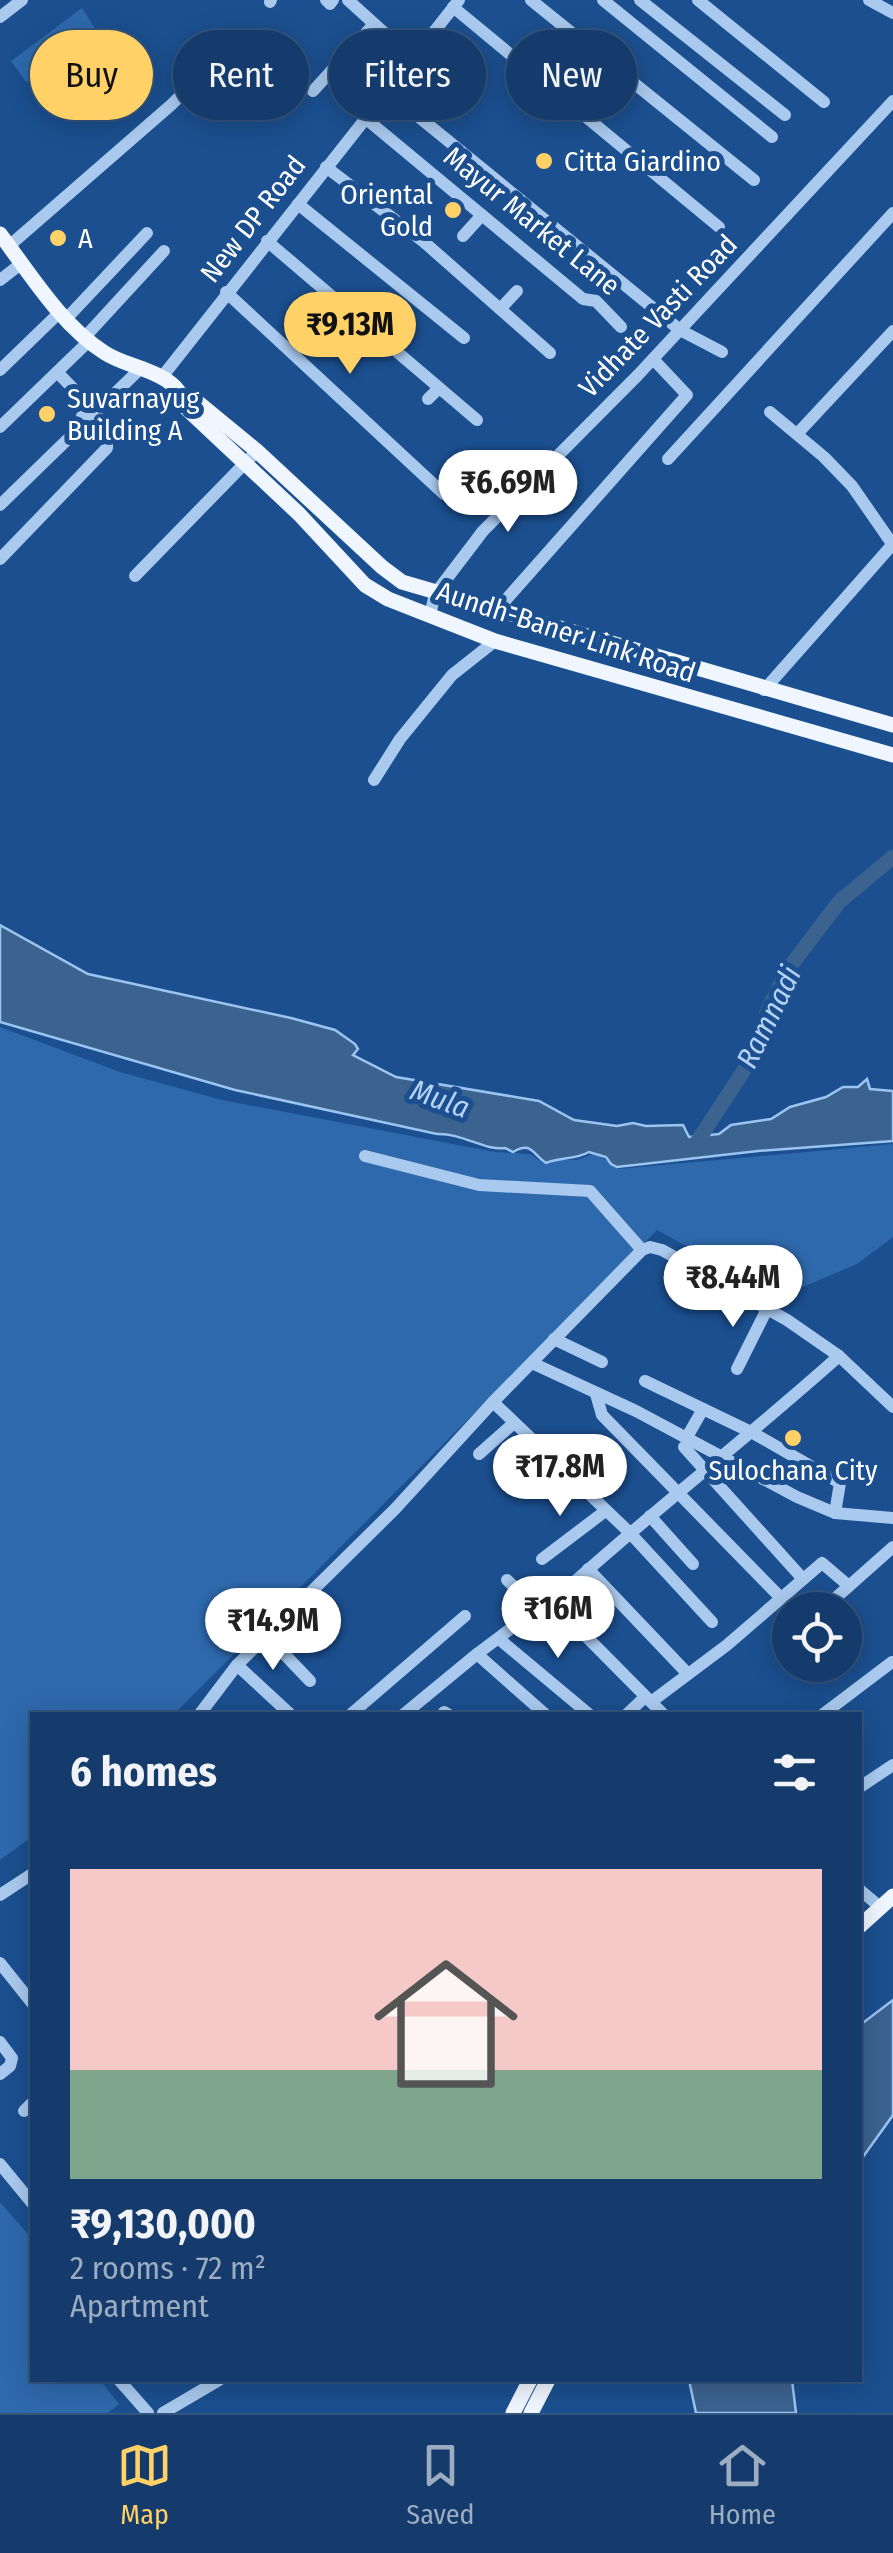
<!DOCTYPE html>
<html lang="en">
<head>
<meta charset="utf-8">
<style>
	body { margin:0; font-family:"Fira Sans Condensed",sans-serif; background:#214673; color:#f1f3f6; height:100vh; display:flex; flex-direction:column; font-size:38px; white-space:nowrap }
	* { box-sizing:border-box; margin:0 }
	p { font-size:32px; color:#9dadc1 }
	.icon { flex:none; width:55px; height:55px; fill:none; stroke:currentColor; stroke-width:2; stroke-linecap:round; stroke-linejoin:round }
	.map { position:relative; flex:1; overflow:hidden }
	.side { position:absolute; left:30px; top:1712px; width:832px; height:670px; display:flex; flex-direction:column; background:#143b6b; border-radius:0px; box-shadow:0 5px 25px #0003,0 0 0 2px #33557e }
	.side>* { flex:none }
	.hud { position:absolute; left:30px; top:30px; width:835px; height:90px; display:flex; gap:20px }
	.fabs { position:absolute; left:772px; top:1592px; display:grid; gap:20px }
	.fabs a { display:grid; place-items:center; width:90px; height:90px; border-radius:50%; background:#143b6b; box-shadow:0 5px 25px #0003,0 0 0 2px #33557e; font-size:50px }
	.price { position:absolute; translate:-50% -85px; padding:0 22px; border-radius:35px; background:#fff; color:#222; font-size:32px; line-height:65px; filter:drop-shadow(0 2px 5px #0008) }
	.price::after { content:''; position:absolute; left:50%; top:60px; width:30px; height:22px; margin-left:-15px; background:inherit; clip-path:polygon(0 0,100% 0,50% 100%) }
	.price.selected { background:#ffd166; color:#111 }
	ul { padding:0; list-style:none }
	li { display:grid; align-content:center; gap:20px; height:530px; padding:0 40px }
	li+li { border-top:2px solid #33557e }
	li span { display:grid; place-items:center; height:310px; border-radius:0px; color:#555 }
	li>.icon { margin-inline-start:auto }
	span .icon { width:180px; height:180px; fill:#fffc; stroke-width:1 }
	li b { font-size:42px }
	h2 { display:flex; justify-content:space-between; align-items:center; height:120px; padding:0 40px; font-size:42px }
	.pill { padding:0 35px; border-radius:45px; background:#143b6b; box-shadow:0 5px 25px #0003,0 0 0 2px #33557e; font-size:35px; line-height:90px }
	.pill.selected { background:#ffd166; color:#111 }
	.tabs { display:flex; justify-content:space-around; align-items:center; height:140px; border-top:2px solid #33557e; background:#143b6b; font-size:28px; color:#9dadc1 }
	.tabs a { display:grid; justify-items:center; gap:5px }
	.tabs .selected { color:#ffd166 }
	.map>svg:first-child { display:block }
	.green { fill:#2e69ad }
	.water { fill:#3c6290; stroke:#9cc4f0; stroke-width:2.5 }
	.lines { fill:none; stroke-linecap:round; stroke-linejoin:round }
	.river { stroke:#3c6290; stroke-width:15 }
	.minor { stroke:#a9c9ee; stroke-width:12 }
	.major { stroke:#f0f6ff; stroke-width:15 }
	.poi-dot { fill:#ffd166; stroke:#1b4f8f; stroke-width:4 }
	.labels { text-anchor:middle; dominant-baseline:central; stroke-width:10; stroke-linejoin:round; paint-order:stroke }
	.poi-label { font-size:28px; fill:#fff; stroke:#1b4f8f; text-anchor:start }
	.street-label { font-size:28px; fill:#fff; stroke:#1b4f8f }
	.water-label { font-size:30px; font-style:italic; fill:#b5d3f5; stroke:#1b4f8f }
</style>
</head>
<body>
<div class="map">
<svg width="893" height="2413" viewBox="0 0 893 2413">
	<rect width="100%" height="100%" fill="#1b4f8f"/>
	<g class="green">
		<polygon points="82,8 96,30 26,82 11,61"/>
		<polygon points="0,1027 120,1072 222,1100 495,1152 530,1154 546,1165 554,1160 577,1160 596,1153 618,1169 893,1144 893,1237 857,1264 779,1297 657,1230 173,1715 32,1715 32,1837 0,1860"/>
		<polygon points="0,2202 32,2239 32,2380 100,2380 119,2404 108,2413 0,2413"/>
	</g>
	<g class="water">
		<path d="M0 925 88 974 291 1018 335 1030 355 1044 358 1049 353 1055 396 1077 539 1101 574 1120 617 1126 633 1123 646 1126 683 1125 689 1137 719 1134 731 1125 771 1119 790 1107 826 1097 843 1087H858L867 1079 870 1089 893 1091V1141L758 1151 617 1167 611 1164 606 1157 589 1152C574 1160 560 1157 546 1163 532 1154 532 1141 513 1152L505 1148C485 1151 462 1133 437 1134L235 1090 0 1022Z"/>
		<polygon points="893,2000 893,2115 860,2161 860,2025"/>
		<polygon points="689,2380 792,2380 796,2413 696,2413"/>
	</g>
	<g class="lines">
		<polyline class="river" points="697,1142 754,1055 767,1012 788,969 840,901 893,857"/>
		<g class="minor">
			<polyline points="326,0 330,4 333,0"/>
			<polyline points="348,0 412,58"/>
			<polyline points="531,0 754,180"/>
			<polyline points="603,0 772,137"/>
			<polyline points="640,0 785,115"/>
			<polyline points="698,0 824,102"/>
			<polyline points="869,0 893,13"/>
			<polyline points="270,2 271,0"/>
			<polyline points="453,7 719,227"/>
			<polyline points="0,17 22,0"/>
			<polyline points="313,91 374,24"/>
			<polyline points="387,91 680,330 722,352"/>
			<polyline points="365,118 583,299 596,301 621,327"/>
			<polyline points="326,167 424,242 550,353"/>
			<polyline points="298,204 464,338"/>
			<polyline points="463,236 482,215"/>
			<polyline points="267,241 477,420"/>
			<polyline points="9,246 171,105 229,48"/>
			<polyline points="0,280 22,263"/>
			<polyline points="226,292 444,494"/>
			<polyline points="500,309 517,291"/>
			<polyline points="66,319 147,233"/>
			<polyline points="84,338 164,251"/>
			<polyline points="0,370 60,312"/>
			<polyline points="57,372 91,407 82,416"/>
			<polyline points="162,377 459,0"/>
			<polyline points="428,399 439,388"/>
			<polyline points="770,412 824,457 852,486 893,545"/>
			<polyline points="0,427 89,341"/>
			<polyline points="797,434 893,331"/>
			<polyline points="668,459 893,213"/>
			<polyline points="0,505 142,367"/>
			<polyline points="0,559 107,448 107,436 91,416"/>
			<polyline points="135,576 252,456"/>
			<polyline points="496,611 687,395 653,359"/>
			<polyline points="430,615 435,594 483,531 638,375 893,101"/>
			<polyline points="764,690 893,544"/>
			<polyline points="374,780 400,739 452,675 495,641"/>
			<polyline points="365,1156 479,1185 590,1191 642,1250"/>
			<polyline points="554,1339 602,1362"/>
			<polyline points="532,1363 636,1411 797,1497 835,1513 893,1518"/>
			<polyline points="737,1369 767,1309"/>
			<polyline points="645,1381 753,1433 840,1483 835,1513"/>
			<polyline points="596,1394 602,1415 782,1599"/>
			<polyline points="493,1402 630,1533 712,1622"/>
			<polyline points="687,1437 703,1409"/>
			<polyline points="684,1447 803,1579"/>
			<polyline points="479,1454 514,1423"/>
			<polyline points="650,1516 693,1564"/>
			<polyline points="542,1559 604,1512"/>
			<polyline points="588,1569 688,1674"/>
			<polyline points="507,1580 537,1609"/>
			<polyline points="552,1602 664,1715"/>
			<polyline points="822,1610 893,1547"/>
			<polyline points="266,1635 310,1681"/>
			<polyline points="499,1639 590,1715"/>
			<polyline points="477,1654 546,1715"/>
			<polyline points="237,1665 291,1715"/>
			<polyline points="651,1702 727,1645 822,1563 849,1586"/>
			<polyline points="444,1712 449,1715"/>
			<polyline points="199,1715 237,1665 395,1509 493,1402 642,1250 650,1247 662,1250 787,1320 839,1356 893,1407"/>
			<polyline points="350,1715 465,1616"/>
			<path d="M403 1715 477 1654 537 1609 552 1602C645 1517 745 1440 839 1356"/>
			<polyline points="626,1715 645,1697"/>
			<polyline points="822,1715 892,1662"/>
			<polyline points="860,1787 893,1765"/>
			<polyline points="860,1890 879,1906"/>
			<polyline points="0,1895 32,1874"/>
			<polyline points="0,1963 32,2003"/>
			<polyline points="0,2042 12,2058 10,2066 0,2074"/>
			<polyline points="24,2111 32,2103"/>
			<polyline points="0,2164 32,2203"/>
			<polyline points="119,2380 148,2413"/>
			<polyline points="163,2413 219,2380"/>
		</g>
		<g class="major">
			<path d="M0 234C31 275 61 325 105 353 131 370 178 370 186 408L299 514 365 585 388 599 495 641 893 755"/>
			<polyline points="184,398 195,400 257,451 382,567 402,582 893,725"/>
			<polyline points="860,1926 893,1896"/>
			<polyline points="513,2413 530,2380"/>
			<polyline points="531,2413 548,2380"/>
		</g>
	</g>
	<g class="poi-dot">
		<circle cx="544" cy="161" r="10"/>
		<circle cx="453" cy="210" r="10"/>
		<circle cx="58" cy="238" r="10"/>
		<circle cx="47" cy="414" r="10"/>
		<circle cx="793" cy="1438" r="10"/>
	</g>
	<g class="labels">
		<g class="poi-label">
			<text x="564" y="161">Citta Giardino</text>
			<text x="433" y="194" text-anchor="end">Oriental<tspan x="433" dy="32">Gold</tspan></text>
			<text x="78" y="238">A</text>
			<text x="67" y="398">Suvarnayug<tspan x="67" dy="32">Building A</tspan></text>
			<text x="793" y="1470" text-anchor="middle">Sulochana City</text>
		</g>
		<g class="street-label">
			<text transform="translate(253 219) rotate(-52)">New DP Road</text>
			<text transform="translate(532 221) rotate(39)">Mayur Market Lane</text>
			<text transform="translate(658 316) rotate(-46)">Vidhate Vasti Road</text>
			<text transform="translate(566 632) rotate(18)">Aundh-Baner Link Road</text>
		</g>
		<g class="water-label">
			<text transform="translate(769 1017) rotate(-64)">Ramnadi</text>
			<text transform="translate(440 1099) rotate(20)">Mula</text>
		</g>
	</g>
</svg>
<div class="fabs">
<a><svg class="icon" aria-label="locate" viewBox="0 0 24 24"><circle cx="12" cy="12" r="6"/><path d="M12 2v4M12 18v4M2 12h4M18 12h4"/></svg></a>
</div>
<b class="price selected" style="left:350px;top:377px">₹9.13M</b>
<b class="price" style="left:508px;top:535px">₹6.69M</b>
<b class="price" style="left:733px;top:1330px">₹8.44M</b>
<b class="price" style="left:560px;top:1519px">₹17.8M</b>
<b class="price" style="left:558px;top:1661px">₹16M</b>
<b class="price" style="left:273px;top:1673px">₹14.9M</b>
<div class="hud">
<a class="pill selected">Buy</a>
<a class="pill">Rent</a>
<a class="pill">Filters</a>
<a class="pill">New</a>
</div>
<section class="side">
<h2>6 homes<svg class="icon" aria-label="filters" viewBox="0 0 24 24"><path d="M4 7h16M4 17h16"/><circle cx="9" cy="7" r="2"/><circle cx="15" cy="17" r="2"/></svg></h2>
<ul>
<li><span style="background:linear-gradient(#f6c9c9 65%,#7fa58c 0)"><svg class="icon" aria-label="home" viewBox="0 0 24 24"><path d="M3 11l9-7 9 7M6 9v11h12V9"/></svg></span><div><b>₹9,130,000</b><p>2 rooms · 72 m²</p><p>Apartment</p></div></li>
</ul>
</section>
</div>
<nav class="tabs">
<a class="selected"><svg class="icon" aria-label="map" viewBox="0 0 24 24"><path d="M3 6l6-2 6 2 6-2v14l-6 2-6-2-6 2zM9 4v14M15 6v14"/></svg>Map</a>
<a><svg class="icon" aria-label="saved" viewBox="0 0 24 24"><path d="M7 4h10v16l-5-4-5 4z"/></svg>Saved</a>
<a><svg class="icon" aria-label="home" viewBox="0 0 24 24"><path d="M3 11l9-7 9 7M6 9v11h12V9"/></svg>Home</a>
</nav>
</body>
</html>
